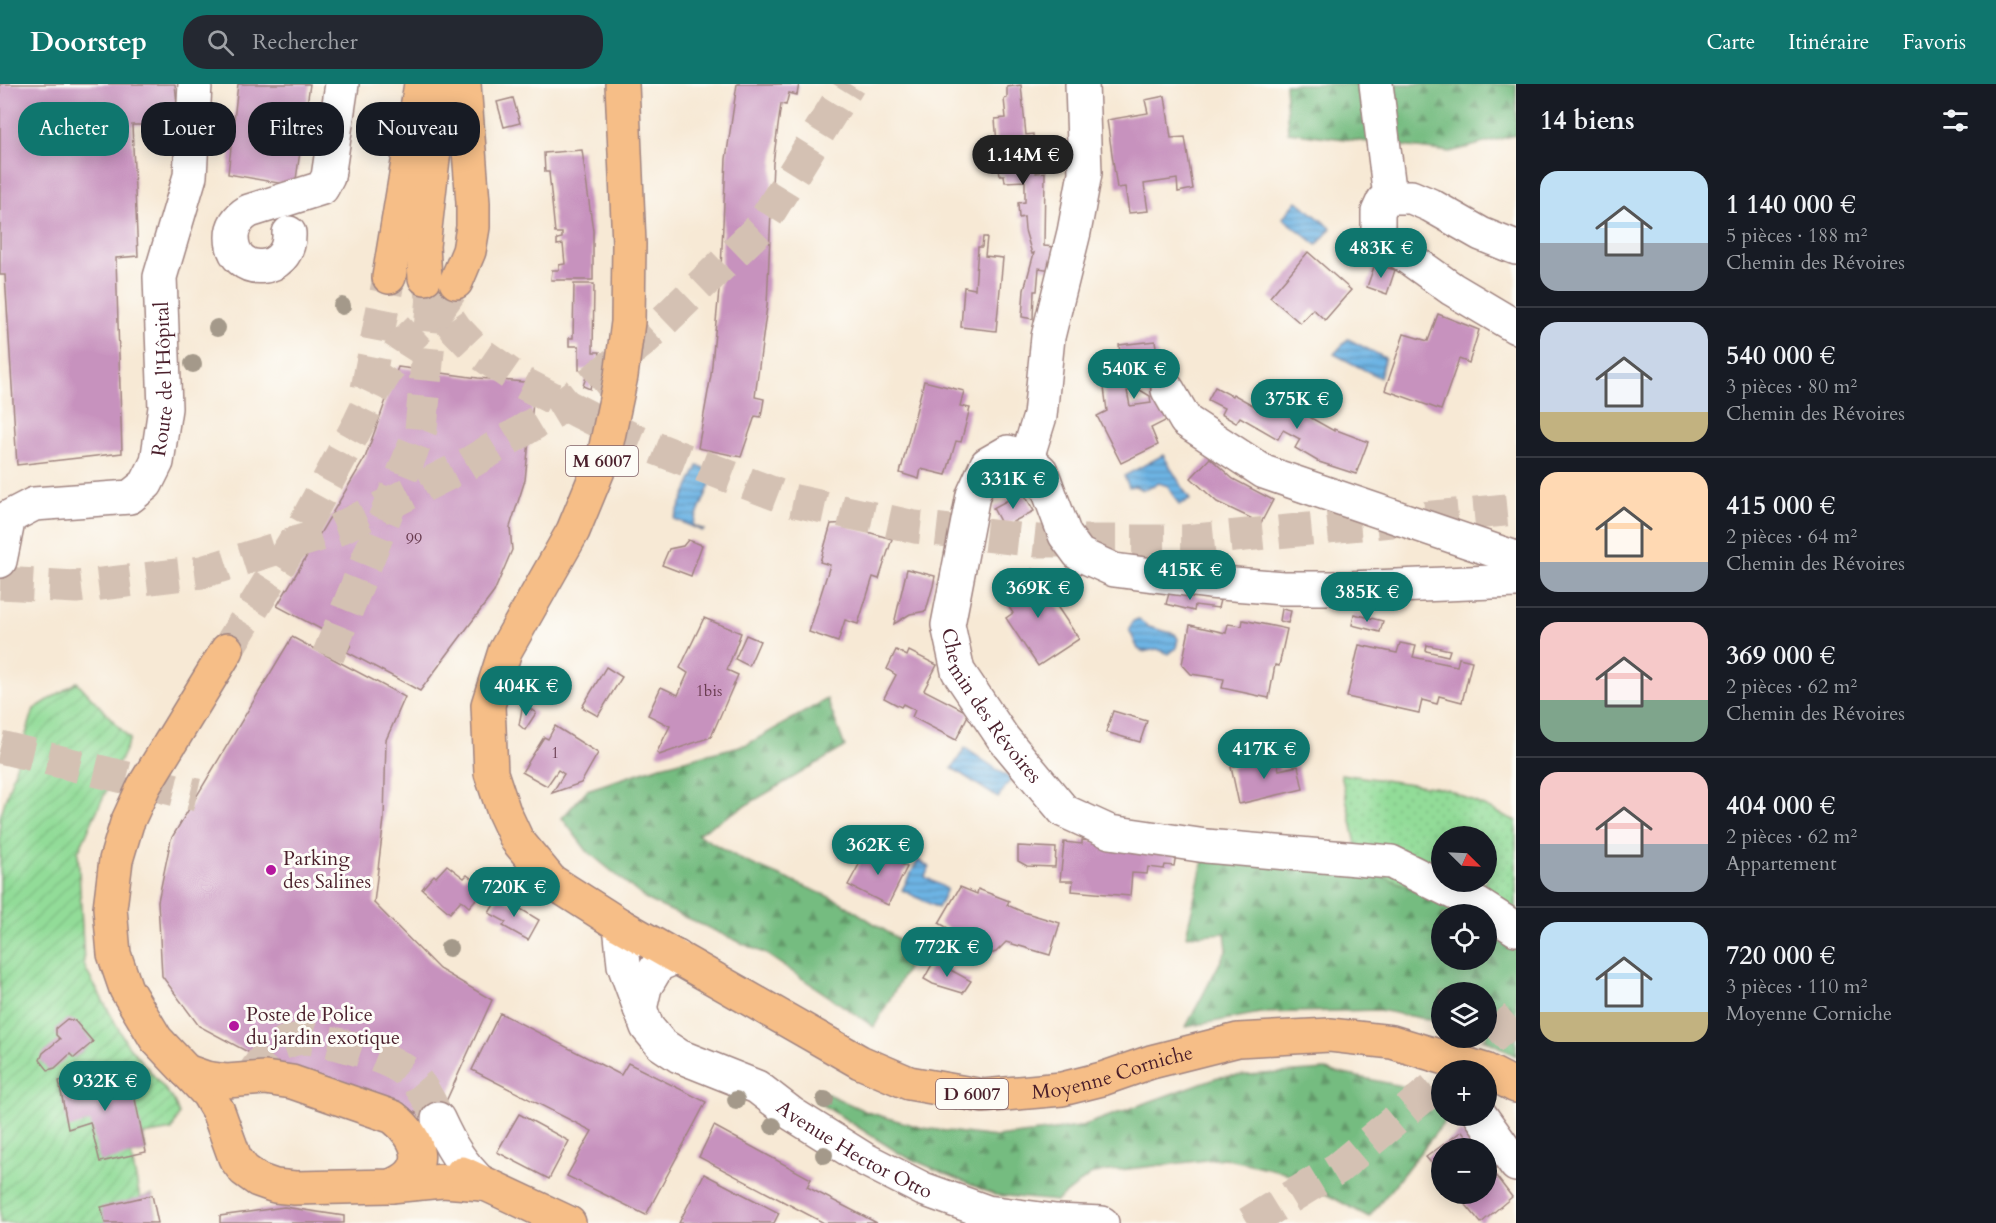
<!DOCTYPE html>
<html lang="fr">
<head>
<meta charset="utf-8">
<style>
	body { margin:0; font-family:Cardo,serif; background:#242831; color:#f1f3f6; height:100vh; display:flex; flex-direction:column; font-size:22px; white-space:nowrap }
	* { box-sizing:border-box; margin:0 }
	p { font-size:20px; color:#9ea1a6 }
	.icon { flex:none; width:33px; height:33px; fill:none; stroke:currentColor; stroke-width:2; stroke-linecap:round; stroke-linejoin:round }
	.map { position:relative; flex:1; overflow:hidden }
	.details { display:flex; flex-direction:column; background:#171b24; width:480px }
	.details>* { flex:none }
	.hud { position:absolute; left:18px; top:18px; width:570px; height:54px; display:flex; gap:12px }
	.needle { width:39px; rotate:114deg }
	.tools { position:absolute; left:1431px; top:742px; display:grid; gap:12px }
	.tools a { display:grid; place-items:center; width:66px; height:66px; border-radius:50%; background:#171b24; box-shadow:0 3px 15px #0003; font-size:30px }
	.price { position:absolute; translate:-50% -51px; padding:0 14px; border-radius:21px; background:#0f766e; color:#fff; font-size:20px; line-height:39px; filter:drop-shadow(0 2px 3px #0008) }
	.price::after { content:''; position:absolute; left:50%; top:36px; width:18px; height:14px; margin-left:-9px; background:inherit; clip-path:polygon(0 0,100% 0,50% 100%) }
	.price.on { background:#222; color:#fff }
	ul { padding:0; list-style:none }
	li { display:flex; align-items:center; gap:18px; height:150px; padding:0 24px }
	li+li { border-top:2px solid #363941 }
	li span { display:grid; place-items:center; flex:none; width:168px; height:120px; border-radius:18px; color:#555 }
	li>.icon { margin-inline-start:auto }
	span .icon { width:72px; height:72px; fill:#fffc; stroke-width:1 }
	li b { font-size:26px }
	h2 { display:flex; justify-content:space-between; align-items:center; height:72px; padding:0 24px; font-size:26px }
	.tag { padding:0 21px; border-radius:24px; background:#171b24; box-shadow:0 3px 15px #0003; font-size:21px; line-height:54px }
	.tag.on { background:#0f766e; color:#fff }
	header { display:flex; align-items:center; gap:36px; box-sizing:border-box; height:84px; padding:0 30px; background:#0f766e; color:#fff }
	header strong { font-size:28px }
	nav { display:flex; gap:33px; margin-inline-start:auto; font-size:21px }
	.search { width:420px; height:54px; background:#242831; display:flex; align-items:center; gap:15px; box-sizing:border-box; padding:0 21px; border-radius:24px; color:#9ea1a6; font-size:22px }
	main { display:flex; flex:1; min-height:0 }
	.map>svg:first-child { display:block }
	.forest { fill:url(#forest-firs); stroke:#606e56; stroke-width:1.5 }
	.park { fill:url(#park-dots); stroke:#6e7e62; stroke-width:1.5; fill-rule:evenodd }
	.garden { fill:url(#garden-furrows); stroke:#6e7e62; stroke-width:1.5 }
	.water { fill:url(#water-rules); stroke:#5c6a88; stroke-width:1.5 }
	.building { fill:#c792be; fill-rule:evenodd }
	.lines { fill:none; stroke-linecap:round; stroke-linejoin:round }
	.minor-tunnel { stroke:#d4c1b3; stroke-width:33; stroke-dasharray:33 16; stroke-linecap:butt }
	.major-tunnel { stroke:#d4c1b3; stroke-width:33; stroke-dasharray:33 16; stroke-linecap:butt }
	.minor-casing { stroke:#a08480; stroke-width:36 }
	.major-casing { stroke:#a08480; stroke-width:36 }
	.minor { stroke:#fff; stroke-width:33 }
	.major { stroke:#f6be87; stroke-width:33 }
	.tree { fill:#a4998a }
	.poi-dot { fill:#b5179e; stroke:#fdfcf7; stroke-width:2 }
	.labels { text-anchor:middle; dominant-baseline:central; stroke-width:6; stroke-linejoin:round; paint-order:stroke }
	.number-label { font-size:16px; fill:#693c50 }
	.shield { fill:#fdfcf7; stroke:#806168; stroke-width:1.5 }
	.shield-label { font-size:18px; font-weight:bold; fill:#4a1f2b }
	.street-label { font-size:20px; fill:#4a1f2b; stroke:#fdfcf7 }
	.poi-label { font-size:20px; fill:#4a1f2b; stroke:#fdfcf7; text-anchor:start }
</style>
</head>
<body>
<header>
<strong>Doorstep</strong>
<div class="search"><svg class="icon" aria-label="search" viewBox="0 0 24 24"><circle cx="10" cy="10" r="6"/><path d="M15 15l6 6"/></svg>Rechercher</div>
<nav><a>Carte</a><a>Itinéraire</a><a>Favoris</a></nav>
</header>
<main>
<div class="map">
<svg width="1516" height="1139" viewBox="0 0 1516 1139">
	<defs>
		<pattern id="forest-firs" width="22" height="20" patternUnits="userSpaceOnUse" patternTransform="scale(1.5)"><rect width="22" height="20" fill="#75bc80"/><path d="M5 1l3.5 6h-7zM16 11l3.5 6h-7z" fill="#629869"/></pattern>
		<pattern id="park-dots" width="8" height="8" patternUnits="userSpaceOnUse" patternTransform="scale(1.5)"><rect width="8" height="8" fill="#92dc98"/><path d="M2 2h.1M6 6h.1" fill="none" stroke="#7fbc83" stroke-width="1.8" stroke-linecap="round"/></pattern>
		<pattern id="garden-furrows" width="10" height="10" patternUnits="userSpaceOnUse" patternTransform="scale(1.5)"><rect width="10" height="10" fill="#92dc98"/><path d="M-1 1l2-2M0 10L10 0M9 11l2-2" fill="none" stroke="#7fbc83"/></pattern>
		<pattern id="water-rules" width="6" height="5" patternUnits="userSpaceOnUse" patternTransform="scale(1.5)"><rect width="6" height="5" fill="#6db4e4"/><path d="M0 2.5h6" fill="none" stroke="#5c92b9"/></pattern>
	</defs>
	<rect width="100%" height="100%" fill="#fdfcf7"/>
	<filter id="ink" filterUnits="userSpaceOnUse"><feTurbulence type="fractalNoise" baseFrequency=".0167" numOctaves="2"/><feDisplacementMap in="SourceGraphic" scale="12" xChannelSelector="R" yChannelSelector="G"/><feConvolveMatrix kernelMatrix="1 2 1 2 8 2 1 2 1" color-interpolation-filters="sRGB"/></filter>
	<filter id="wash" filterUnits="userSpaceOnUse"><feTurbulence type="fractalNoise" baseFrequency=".008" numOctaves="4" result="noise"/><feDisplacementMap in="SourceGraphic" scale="24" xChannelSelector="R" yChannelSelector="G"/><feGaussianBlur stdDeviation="1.35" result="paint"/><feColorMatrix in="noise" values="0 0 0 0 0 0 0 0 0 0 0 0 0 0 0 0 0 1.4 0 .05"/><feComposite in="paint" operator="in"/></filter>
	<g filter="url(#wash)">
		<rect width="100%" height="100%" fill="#f7e9d5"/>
		<g class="forest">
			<polygon points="1285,0 1516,0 1516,51 1450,68 1288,48"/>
			<polygon points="827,615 845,663 697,750 742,776 839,817 917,867 874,943 766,870 647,816 587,767 562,734 587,706 657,683 748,660"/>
			<polygon points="1204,772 1361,784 1466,825 1475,831 1442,831 1442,876 1486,876 1487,839 1516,859 1516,972 1482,954 1486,954 1486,909 1442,909 1441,938 1379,926 1260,929 1186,943 1227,865 1225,849 1186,852"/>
			<polygon points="1325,986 1415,1005 1441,1021 1442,1032 1449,1032 1369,1133 1284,1088 1224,1074 1093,1089 1057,1117 995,1111 902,1071 815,1016 821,1007 867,1028 923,1044 996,1053 1079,1043 1218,993"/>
		</g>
		<path class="park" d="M1341 690 1447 705 1516 737V859L1466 825 1361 784ZM1442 753H1486V798H1442Z"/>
		<polygon class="garden" points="77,598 130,655 78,768 84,879 86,886 127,960 173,1015 179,1030 172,1046 143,1051 146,1068 131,1071 140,1114 152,1111 158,1139 0,1139 0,733 34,625"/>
		<g class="water">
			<polygon points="1297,117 1331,144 1317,161 1283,134"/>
			<polygon points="1348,255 1385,274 1380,294 1334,270"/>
			<polygon points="1163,371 1190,416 1179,421 1168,402 1159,399 1142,406 1135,402 1129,403 1124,392"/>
			<polygon points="698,382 715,389 693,441 704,446 703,447 674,435"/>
			<polygon points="1138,535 1149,543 1175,550 1178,555 1176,564 1169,570 1157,565 1143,568 1138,565 1129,545 1133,537"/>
			<polygon points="965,664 1011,695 998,714 952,684"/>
			<polygon points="918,776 929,783 925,793 947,805 938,824 902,806"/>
		</g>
		<g id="blocks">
			<g class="building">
				<polygon points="0,0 175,0 179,41 132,41 138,172 116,174 122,369 17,381 5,191 0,191"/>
				<polygon points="238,0 310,0 295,102 228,90"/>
				<polygon points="737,0 799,0 797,11 789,9 786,21 781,20 773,79 767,222 755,313 764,315 761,333 755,332 741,373 698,364 711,291 721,185 726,75"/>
				<polygon points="1021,1 1026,51 1033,50 1036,89 1045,88 1044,162 1055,163 1052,186 1039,184 1037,207 1034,207 1033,235 1022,233 1024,206 1034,169 1032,170 1025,146 1024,133 1019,134 1018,119 1025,118 1025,97 1005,98 1004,91 1000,91 998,79 986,80 984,61 997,59 995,35 1006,34 1004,15 1007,14 1007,3"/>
				<polygon points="1165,12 1171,54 1185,53 1193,105 1178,108 1177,95 1144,100 1148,127 1129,129 1125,103 1117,104 1107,36 1148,29 1145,16"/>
				<polygon points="513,14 520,39 504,43 497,18"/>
				<polygon points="582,66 593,147 593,196 551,196 552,186 559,186 559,181 565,180 563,160 557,161 557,155 562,154 562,149 555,149 549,88 545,88 544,69"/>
				<polygon points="983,153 987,153 985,172 1003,174 996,247 961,243 964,203 975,205 978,163 982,163"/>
				<polygon points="1308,168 1351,206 1325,236 1313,225 1300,239 1270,213"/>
				<polygon points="1375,180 1395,186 1387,210 1367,203"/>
				<polygon points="574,200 594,200 593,268 600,268 597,286 579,286 579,262 569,262 569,254 573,254"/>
				<polygon points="1438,230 1479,246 1469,279 1459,275 1441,326 1385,306 1404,250 1428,257"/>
				<path d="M1155 257 1163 303 1175 332 1151 344 1158 361 1121 379 1097 332 1107 327 1101 280 1121 277 1119 261ZM1140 306 1150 312 1151 319 1130 322 1127 307Z"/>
				<polygon points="398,283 478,294 535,299 525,396 510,443 512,466 494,508 420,607 347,568 351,561 277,522 365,374"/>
				<polygon points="586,293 592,295 590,305 583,302"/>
				<polygon points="924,297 964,307 960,322 970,324 961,358 956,357 946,391 921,385 919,395 900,389"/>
				<polygon points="1215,303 1232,312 1233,310 1265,328 1274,313 1334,347 1334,345 1368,358 1356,390 1319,378 1295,364 1300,355 1283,346 1278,355 1240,333 1236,339 1221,330 1224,324 1208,316"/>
				<polygon points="1210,374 1233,395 1273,416 1261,439 1217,418 1191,394"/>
				<polygon points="1023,408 1034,427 1003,443 993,424"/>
				<polygon points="852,439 850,443 892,455 879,495 873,493 858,540 845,536 838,558 809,548 830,481 820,478 831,440"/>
				<polygon points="688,456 702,461 691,492 662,481 669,465 683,462"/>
				<polygon points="907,485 935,492 933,502 926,527 910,530 894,540"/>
				<polygon points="1032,485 1079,555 1038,582 1006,534 1013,529 1005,517 1015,509 1009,500"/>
				<polygon points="1170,506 1220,516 1218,524 1195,521 1194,527 1166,520"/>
				<polygon points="1282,525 1291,527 1288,539 1280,537"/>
				<polygon points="1354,530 1383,537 1380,548 1352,541"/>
				<polygon points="704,534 741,549 727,586 738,591 711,653 659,671 657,668 670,642 648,631 661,603 678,611 688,589 680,584"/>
				<polygon points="1243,536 1287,545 1279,582 1275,581 1269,614 1222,604 1224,595 1191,590 1182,580 1190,541 1226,549 1228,540 1242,542"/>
				<polygon points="746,551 760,557 749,582 735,575"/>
				<polygon points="292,553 405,613 386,656 384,735 374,819 439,885 492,916 438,1035 306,997 263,976 199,942 162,892 158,817 171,755"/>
				<polygon points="1400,559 1416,562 1413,573 1457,582 1459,574 1472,577 1462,618 1439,612 1437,620 1422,616 1419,629 1347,613 1359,561 1397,569"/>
				<polygon points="1427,561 1450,566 1448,572 1426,567"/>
				<polygon points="896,566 907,572 909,567 937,581 924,606 969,629 956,656 912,633 915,626 903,620 901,623 884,614 896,591 887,585"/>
				<polygon points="606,583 622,593 598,632 582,623"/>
				<polygon points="523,620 536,629 525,646 519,641"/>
				<polygon points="1113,627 1147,637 1140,658 1106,648"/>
				<polygon points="555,642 598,669 581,699 552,709 564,690 558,686 547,702 522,688 544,653 548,655"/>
				<polygon points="1276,672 1279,686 1298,682 1303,705 1239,720 1231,683"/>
				<polygon points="1082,756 1115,759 1176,770 1174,782 1165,781 1164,785 1148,783 1147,790 1132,789 1130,812 1072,807 1073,797 1060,797 1064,758 1082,760"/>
				<polygon points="844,761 856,768 851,778 838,772"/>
				<polygon points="1018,762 1056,764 1055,783 1027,782 1018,777"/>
				<polygon points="868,764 907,783 888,821 848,801"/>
				<polygon points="447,781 464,794 467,791 476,798 473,801 482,808 469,823 461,816 450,829 422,805 434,791 436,793"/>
				<polygon points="960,803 977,810 978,805 1009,817 1007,821 1023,828 1060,839 1050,871 1006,858 996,868 987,871 979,867 977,861 939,839"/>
				<polygon points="499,812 539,836 528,856 503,842 506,838 489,829"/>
				<polygon points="934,877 971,897 963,909 933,900 924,895"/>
				<polygon points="500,929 621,991 628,979 706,1018 646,1131 567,1092 592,1047 472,986"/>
				<polygon points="67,935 75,937 93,958 74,974 70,970 55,984 48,986 40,976 43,969 60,955 56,951 56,944"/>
				<polygon points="117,981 135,1015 146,1068 100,1078 90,1038 68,1045 59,997"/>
				<polygon points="519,1030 569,1057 549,1095 497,1068"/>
				<polygon points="714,1042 811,1095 807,1103 877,1139 824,1139 699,1073"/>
				<polygon points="1462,1047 1476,1065 1442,1065 1442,1091 1426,1073"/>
				<polygon points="1486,1079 1512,1113 1481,1139 1457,1110 1486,1110"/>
				<polygon points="704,1090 779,1129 774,1139 679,1139"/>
				<polygon points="152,1111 158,1139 105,1139 101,1123"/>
				<polygon points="284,1123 344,1132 344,1139 220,1139 220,1132"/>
			</g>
		</g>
	</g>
	<g filter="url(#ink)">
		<use href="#blocks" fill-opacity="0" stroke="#a08480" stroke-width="1.5"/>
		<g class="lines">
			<g class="minor-tunnel">
				<polyline points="328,572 421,345 433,212"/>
				<polyline points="0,663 197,711"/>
				<path d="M249 996C257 984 266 969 278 962 288 956 303 953 314 955 337 958 391 974 408 989 423 1001 430 1018 438 1035"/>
			</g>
			<g class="major-tunnel">
				<polyline points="425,194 433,212 456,245 477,267 523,299 579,328 639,358 791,416 915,443 1037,457 1184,457 1516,425"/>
				<polyline points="367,305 389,193"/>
				<polyline points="0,499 76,503 202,488 336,446 466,381 552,329 644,256 759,145 849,0"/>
				<polyline points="227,566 303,443 359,339 376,304 406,257 436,228 452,205"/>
				<polyline points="1453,987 1516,933"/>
				<polyline points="1248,1139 1338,1084 1442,997"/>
			</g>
			<defs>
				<g id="minor">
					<polyline points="1376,0 1390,113"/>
					<path d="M289 149C291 192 232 194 232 153 232 141 239 133 249 127L322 104 328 93 342 0"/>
					<polyline points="1516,164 1481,150 1430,121 1411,113 1390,113 1383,117 1378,128 1378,146 1384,159 1403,170 1452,205 1516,243"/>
					<polyline points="1168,306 1186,337 1264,388 1510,472 1516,478"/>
					<polyline points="1027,374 1040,332 1048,253 1074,148 1085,89 1082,0"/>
					<path id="s1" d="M0 477 9 433 34 420 130 413 146 400 157 378 165 324 160 193 190 92 195 0"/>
					<path id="s2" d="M1516 497 1349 504H1283L1209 498 1114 486 1079 470 1065 451 1041 387 1027 374 1008 368 987 380 973 411 948 541 958 587 1003 654 1064 727 1110 748 1206 762 1391 778 1477 820 1516 845"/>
					<path id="s3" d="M620 841 624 881 647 943 661 960 679 972 757 1003 792 1030 864 1075 923 1105 987 1128 1056 1137 1102 1139"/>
					<polyline points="640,925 645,903 658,881 677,873"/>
					<polyline points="1481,1032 1516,1081"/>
					<path d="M438 1035C451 1063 459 1077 482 1100"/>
				</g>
				<g id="major">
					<path id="s4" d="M622 0 629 160 628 238 621 292 604 372 573 447 505 567 488 621 491 689 504 728 517 756 551 797 620 841 860 978 909 999 983 1012 1062 1005 1102 995 1151 978 1238 956 1330 951 1392 958 1485 986 1516 1002"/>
					<polyline points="389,193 421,0"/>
					<polyline points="425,194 423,162 441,5"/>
					<polyline points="456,198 469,167 473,143 473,119 464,0"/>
					<polyline points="227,566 144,702 127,739 116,776 110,824 114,870 126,905 156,955 208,1010 218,1027 235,1074 244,1086 258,1096 275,1102 295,1104 391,1102 443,1097 482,1100"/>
					<path d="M186 987 206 994 227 997 265 994 292 998 393 1033C420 1054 432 1087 391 1102"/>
					<polyline points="462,1089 569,1139"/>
				</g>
			</defs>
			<use href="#minor" class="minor-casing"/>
			<use href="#major" class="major-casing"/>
			<use href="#minor" class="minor"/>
			<use href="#major" class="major"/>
		</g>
		<g class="tree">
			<circle cx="342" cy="222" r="9"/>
			<circle cx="217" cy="244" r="9"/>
			<circle cx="193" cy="280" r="9"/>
			<circle cx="449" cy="864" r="9"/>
			<circle cx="736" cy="1016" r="9"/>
			<circle cx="825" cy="1016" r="9"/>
			<circle cx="773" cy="1042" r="9"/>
			<circle cx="824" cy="1071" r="9"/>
		</g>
	</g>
	<g class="poi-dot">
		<circle cx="271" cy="786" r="6"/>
		<circle cx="234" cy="942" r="6"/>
	</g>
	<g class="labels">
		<g class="number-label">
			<text x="414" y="455">99</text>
			<text x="709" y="607">1bis</text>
			<text x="555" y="669">1</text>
		</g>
		<g class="shield">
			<rect x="566" y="362" width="72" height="30" rx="4.5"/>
			<rect x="936" y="995" width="72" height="30" rx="4.5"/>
		</g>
		<g class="shield-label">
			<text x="602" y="377">M 6007</text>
			<text x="972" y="1010">D 6007</text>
		</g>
		<g class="street-label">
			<text stroke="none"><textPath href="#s1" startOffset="298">Route de l'Hôpital</textPath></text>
			<text stroke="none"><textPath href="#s2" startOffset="856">Chemin des Révoires</textPath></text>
			<text stroke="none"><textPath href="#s4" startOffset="1462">Moyenne Corniche</textPath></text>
			<text stroke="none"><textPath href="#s3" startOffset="350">Avenue Hector Otto</textPath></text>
		</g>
		<g class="poi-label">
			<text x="283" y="774">Parking<tspan x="283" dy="23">des Salines</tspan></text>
			<text x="246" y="930">Poste de Police<tspan x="246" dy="23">du jardin exotique</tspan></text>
		</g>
	</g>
</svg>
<div class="tools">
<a><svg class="needle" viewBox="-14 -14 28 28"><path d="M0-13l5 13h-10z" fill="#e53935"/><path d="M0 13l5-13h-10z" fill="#9ea1a6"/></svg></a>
<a><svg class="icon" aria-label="locate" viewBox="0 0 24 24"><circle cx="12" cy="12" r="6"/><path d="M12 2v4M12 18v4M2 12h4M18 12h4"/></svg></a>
<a><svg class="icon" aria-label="layers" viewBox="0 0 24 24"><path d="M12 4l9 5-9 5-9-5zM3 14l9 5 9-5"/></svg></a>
<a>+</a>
<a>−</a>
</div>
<b class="price on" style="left:1023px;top:102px">1.14M €</b>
<b class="price" style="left:1381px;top:195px">483K €</b>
<b class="price" style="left:1134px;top:316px">540K €</b>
<b class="price" style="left:1297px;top:346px">375K €</b>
<b class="price" style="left:1013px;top:426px">331K €</b>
<b class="price" style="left:1190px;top:517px">415K €</b>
<b class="price" style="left:1038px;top:535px">369K €</b>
<b class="price" style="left:1367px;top:539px">385K €</b>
<b class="price" style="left:526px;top:633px">404K €</b>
<b class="price" style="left:1264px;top:696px">417K €</b>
<b class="price" style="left:878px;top:792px">362K €</b>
<b class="price" style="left:514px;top:834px">720K €</b>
<b class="price" style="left:947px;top:894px">772K €</b>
<b class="price" style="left:105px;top:1028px">932K €</b>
<div class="hud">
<a class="tag on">Acheter</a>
<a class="tag">Louer</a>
<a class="tag">Filtres</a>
<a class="tag">Nouveau</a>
</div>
</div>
<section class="details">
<h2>14 biens<svg class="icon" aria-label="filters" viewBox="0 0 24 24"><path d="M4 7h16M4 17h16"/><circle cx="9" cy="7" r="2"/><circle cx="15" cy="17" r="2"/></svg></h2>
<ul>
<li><span style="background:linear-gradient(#bfe0f5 60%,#9aa5b1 0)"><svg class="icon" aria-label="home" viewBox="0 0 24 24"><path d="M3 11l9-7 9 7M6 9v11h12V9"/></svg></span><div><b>1 140 000 €</b><p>5 pièces · 188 m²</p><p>Chemin des Révoires</p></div></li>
<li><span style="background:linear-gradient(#c9d6e8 75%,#c2b280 0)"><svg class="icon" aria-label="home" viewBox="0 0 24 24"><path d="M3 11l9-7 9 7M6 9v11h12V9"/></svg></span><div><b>540 000 €</b><p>3 pièces · 80 m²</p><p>Chemin des Révoires</p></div></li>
<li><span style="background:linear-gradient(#ffd9b3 75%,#9aa5b1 0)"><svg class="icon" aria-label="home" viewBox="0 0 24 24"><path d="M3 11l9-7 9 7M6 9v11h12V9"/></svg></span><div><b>415 000 €</b><p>2 pièces · 64 m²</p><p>Chemin des Révoires</p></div></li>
<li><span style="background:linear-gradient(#f6c9c9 65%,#7fa58c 0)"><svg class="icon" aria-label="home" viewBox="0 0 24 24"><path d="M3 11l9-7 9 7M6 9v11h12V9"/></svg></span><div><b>369 000 €</b><p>2 pièces · 62 m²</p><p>Chemin des Révoires</p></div></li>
<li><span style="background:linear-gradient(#f6c9c9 60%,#9aa5b1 0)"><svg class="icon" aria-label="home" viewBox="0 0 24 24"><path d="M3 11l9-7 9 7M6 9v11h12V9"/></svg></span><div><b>404 000 €</b><p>2 pièces · 62 m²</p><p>Appartement</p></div></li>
<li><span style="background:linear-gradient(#bfe0f5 75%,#c2b280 0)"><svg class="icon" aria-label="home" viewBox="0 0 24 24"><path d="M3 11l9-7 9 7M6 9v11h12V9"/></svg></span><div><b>720 000 €</b><p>3 pièces · 110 m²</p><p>Moyenne Corniche</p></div></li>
</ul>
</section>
</main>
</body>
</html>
